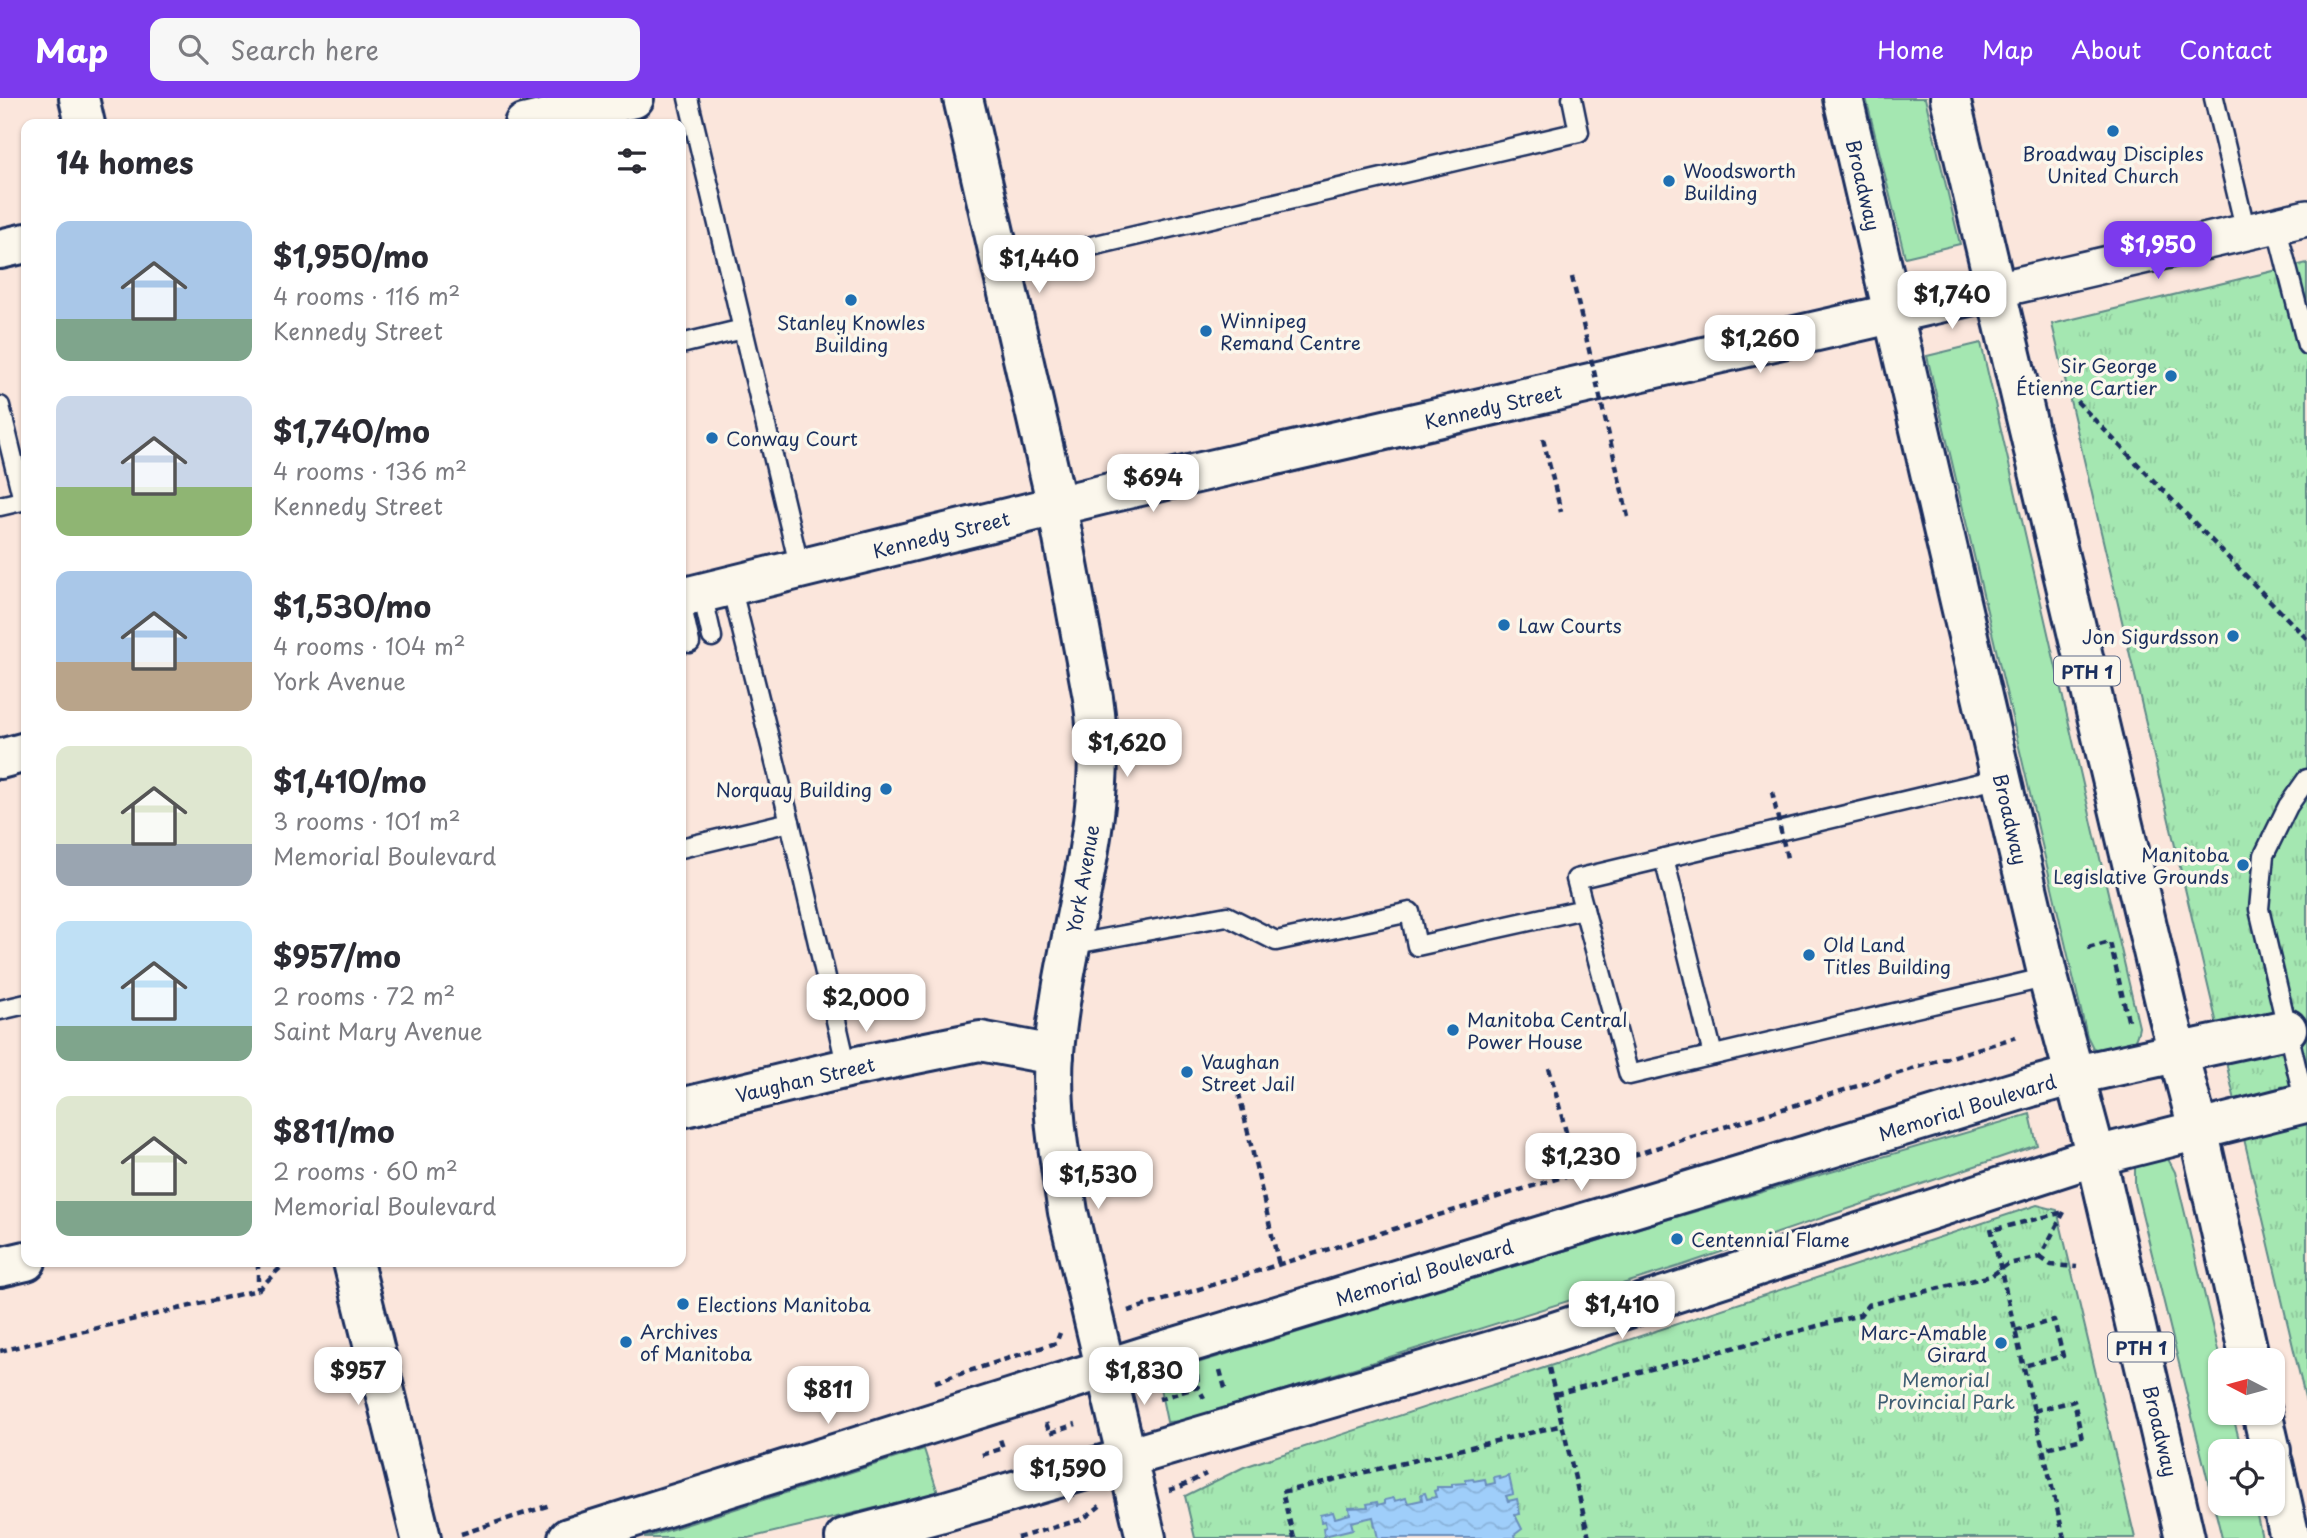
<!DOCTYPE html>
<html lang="en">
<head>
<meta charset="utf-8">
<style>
	body { margin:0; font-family:"Playpen Sans",sans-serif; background:#f7f7f7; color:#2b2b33; height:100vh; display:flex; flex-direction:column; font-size:26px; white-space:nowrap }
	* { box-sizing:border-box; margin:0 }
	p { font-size:23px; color:#7c7c81 }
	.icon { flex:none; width:38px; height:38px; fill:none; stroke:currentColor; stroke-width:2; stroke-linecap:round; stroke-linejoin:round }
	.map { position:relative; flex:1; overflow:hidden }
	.details { position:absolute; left:21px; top:21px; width:665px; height:1148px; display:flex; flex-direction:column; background:#fff; border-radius:14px; box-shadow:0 2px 5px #0004 }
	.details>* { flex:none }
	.needle { width:46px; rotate:276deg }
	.controls { position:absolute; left:2208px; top:1250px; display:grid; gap:14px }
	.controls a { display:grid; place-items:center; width:77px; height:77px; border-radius:14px; background:#fff; box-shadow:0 2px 5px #0004; font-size:35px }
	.price { position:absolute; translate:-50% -60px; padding:0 16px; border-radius:14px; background:#fff; color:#222; font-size:23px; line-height:46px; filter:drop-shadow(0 2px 4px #0008) }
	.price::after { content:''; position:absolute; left:50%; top:42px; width:21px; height:16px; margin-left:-10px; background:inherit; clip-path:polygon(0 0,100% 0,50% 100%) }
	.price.current { background:#7c3aed; color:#fff }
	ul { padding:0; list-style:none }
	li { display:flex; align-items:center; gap:21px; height:175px; padding:0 35px }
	li span { display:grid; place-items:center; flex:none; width:196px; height:140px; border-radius:14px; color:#555 }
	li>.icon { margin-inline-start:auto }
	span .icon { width:84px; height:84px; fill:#fffc; stroke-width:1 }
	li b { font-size:30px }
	h2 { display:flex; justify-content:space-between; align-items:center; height:84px; padding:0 35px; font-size:30px }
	header { display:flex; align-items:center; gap:42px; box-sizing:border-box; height:98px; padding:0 35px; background:#7c3aed; color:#fff }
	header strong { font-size:33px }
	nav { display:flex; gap:38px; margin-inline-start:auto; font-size:24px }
	.search { width:490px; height:63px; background:#f7f7f7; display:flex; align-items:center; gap:18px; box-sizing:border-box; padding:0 24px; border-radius:14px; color:#7c7c81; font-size:26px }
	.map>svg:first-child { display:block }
	.grass { fill:#a4e7b1; stroke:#608b88; stroke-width:2 }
	.park { fill:url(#park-tufts); stroke:#608b88; stroke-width:2 }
	.water { fill:url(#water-waves); stroke:#6a8ebc; stroke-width:2 }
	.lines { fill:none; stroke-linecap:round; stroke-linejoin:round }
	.lane-casing { stroke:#1b2f5e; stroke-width:23 }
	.street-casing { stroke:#1b2f5e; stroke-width:40 }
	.secondary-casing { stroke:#1b2f5e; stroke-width:44 }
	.highway-casing { stroke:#1b2f5e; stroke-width:44 }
	.path { stroke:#1b2f5e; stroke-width:4.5; stroke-dasharray:7 5; stroke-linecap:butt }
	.lane { stroke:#fbf7ec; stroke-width:18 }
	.street { stroke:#fbf7ec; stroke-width:35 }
	.secondary { stroke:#fbf7ec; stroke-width:38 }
	.highway { stroke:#fbf7ec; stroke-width:38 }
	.path-bridge { stroke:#1b2f5e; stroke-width:4.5; stroke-dasharray:7 5; stroke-linecap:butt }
	.poi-dot { fill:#1f6fb2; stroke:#fbf7ec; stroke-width:2.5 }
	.labels { text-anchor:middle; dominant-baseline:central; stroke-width:7; stroke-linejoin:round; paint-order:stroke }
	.shield { fill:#fbf7ec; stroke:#5e6b89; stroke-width:2 }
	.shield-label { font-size:18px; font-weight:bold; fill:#1b2f5e }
	.poi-label { font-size:19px; fill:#1b2f5e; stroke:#fbf7ec; text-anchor:start }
	.street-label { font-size:19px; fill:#1b2f5e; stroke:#fbf7ec }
	.park-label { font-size:19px; fill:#3d5d73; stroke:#fbf7ec }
</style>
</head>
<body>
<header>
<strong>Map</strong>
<div class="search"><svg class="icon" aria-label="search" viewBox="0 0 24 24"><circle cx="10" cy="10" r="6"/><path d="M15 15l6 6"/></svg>Search here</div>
<nav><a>Home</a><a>Map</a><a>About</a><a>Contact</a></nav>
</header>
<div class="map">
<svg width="2307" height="1440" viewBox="0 0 2307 1440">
	<defs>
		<pattern id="park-tufts" width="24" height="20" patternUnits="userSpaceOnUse" patternTransform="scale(1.75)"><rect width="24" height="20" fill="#a4e7b1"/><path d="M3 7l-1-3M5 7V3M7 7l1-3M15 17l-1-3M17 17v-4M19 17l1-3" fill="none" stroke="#8dc69b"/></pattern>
		<pattern id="water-waves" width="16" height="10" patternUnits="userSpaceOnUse" patternTransform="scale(1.75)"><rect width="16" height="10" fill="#9fcefa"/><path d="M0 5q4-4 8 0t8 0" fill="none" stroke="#88b1d9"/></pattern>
	</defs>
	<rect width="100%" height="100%" fill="#fbe6dc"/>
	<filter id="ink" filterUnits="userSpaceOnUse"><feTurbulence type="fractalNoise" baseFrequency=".0143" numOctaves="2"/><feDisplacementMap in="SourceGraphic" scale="14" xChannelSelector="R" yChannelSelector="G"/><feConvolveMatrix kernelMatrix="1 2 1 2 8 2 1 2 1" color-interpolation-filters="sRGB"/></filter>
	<g filter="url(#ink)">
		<g class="grass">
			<polygon points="1866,0 1925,0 1960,146 1905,159"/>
			<path d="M1981 245 2139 929C2134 957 2117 959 2093 950L2087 938 1927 258Z"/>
			<polygon points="2030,1016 2037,1047 1683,1167 1185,1323 1167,1324 1158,1280 1171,1273 1666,1122"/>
			<polygon points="2167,1059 2175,1074 2221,1265 2221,1314 2232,1314 2242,1353 2221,1353 2221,1405 2254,1405 2262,1440 2222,1440 2135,1087 2135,1065"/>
			<polygon points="924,1351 938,1395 749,1440 644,1440"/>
		</g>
		<g class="park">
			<polygon points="2307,165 2307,1308 2052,226"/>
			<polygon points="2037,1107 2057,1112 2135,1440 1195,1440 1185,1398 1244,1369"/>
		</g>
		<polygon class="water" points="1499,1378 1500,1381 1509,1378 1513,1396 1506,1398 1508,1403 1517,1401 1520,1416 1515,1417 1522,1431 1514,1437 1515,1440 1378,1440 1373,1419 1351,1424 1353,1431 1324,1438 1323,1430 1326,1429 1325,1423 1321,1424 1320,1417 1333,1414 1335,1420 1350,1416 1349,1410 1368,1409 1367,1406 1377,1404 1378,1407 1385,1405 1385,1402 1394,1400 1395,1403 1406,1400 1408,1405 1422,1402 1421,1396 1425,1395 1427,1401 1436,1399 1434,1393 1437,1392 1437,1389 1452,1389 1452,1386 1466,1385 1466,1382 1473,1381 1474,1383 1485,1381 1486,1387 1495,1385 1494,1379"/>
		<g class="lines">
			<defs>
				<g id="lane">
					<polyline points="688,0 800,471"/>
					<polyline points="2214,0 2246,134"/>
					<polyline points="2276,127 2307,247"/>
					<polyline points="1002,169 1579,34 1572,0"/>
					<polyline points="681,246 743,231"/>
					<polyline points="0,308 23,402"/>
					<polyline points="0,408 26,402"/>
					<polyline points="731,488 790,724 847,970"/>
					<polyline points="702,495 712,539"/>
					<polyline points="681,504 690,545"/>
					<polyline points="681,750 790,724"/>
					<polyline points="1664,760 1713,957"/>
					<polyline points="1584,811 1629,977 2048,879"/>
					<polyline points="1070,847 1227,818 1276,843 1410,814 1417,848 1584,811 1576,781 2001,680"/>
					<polyline points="0,912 26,906"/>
					<polyline points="2306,1010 2259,811 2264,757 2288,708 2307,681"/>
				</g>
				<polyline id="street" points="1996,192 2307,120"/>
				<g id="secondary">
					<polyline points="79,0 85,26"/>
					<path d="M963 0 1057 408 1093 600C1097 628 1099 657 1097 685 1091 776 1061 864 1054 955 1050 1008 1060 1062 1068 1114L1146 1440"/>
					<polyline points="524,26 634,0"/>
					<polyline points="0,151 26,145"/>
					<polyline points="681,500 1101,397 1996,192"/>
					<polyline points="0,661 26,654"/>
					<polyline points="681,1010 847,970 980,943 1054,957"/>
					<polyline points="353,1164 421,1440"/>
					<polyline points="0,1169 26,1163"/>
					<polyline points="568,1440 1149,1257 2031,989 2075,977 2287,931"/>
					<polyline points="845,1440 939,1415 1542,1238 2096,1058 2305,1005"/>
				</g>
				<g id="highway">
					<polyline points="1843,0 2001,680 2048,879 2096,1058 2185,1440"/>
					<polyline points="1950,0 2168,916 2198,1031 2250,1262"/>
					<polyline points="2262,1314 2271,1353"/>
					<polyline points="2273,1365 2290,1440"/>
				</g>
			</defs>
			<use href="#lane" class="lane-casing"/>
			<use href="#street" class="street-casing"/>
			<use href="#secondary" class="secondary-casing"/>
			<use href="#highway" class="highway-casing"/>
			<g class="path">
				<polyline points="2060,286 2307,541"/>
				<polyline points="1543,341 1561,414"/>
				<polyline points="2088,850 2110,844 2128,922"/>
				<polyline points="1549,970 1577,1075"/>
				<polyline points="1236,983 1279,1167"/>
				<polyline points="1991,1130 2064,1440"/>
				<polyline points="1996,1131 2064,1114"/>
				<polyline points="2040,1159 2051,1167 2077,1169"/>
				<polyline points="258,1164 258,1191"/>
				<polyline points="258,1192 286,1164"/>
				<polyline points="1128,1213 2016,939"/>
				<polyline points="2015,1233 2054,1222 2063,1258 2023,1268"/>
				<polyline points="0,1253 258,1192"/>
				<polyline points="1549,1270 1589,1440"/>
				<polyline points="1220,1272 1226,1294"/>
				<polyline points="1197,1277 1198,1289"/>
				<polyline points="935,1284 1056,1245 1060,1235"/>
				<polyline points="1555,1296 1860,1217 1868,1207 1991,1178 2008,1166 2040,1159 2064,1114"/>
				<polyline points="1159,1301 1198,1289 1204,1300"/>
				<polyline points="2034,1313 2074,1303 2082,1341 2043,1351"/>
				<polyline points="1046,1325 1050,1335 1076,1326"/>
				<polyline points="982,1357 1003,1350 1000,1341"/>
				<polyline points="1169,1392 1180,1389 1206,1376"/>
				<polyline points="461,1436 550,1407"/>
				<polyline points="1017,1440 1083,1421 1100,1408"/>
				<polyline points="1294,1440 1282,1394 1563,1327"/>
			</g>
			<use href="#lane" class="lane"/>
			<use href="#street" class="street"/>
			<use href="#secondary" class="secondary"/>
			<use href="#highway" class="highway"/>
			<g class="path-bridge">
				<polyline points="1572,179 1628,419"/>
				<polyline points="1772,694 1787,760"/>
			</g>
		</g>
	</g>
	<g class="poi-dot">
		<circle cx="2113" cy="33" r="7"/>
		<circle cx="1669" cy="83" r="7"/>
		<circle cx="851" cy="202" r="7"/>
		<circle cx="1206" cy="233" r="7"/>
		<circle cx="2171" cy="278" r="7"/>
		<circle cx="712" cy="340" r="7"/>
		<circle cx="1504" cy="527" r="7"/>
		<circle cx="2233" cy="538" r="7"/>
		<circle cx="886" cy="691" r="7"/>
		<circle cx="2243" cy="767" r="7"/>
		<circle cx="1809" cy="857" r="7"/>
		<circle cx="1453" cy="932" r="7"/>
		<circle cx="1187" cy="974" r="7"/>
		<circle cx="1677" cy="1141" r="7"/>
		<circle cx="683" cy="1206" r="7"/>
		<circle cx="626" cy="1244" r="7"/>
		<circle cx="2001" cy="1245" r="7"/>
	</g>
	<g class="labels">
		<g class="shield">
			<rect x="2054" y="558.5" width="66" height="29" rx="5"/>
			<rect x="2108" y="1234.5" width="66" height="29" rx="5"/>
		</g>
		<g class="shield-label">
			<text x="2087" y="573">PTH 1</text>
			<text x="2141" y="1249">PTH 1</text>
		</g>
		<g class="poi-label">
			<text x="2113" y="55" text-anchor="middle">Broadway Disciples<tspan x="2113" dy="22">United Church</tspan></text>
			<text x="1683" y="72">Woodsworth<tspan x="1683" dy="22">Building</tspan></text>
			<text x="1220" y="222">Winnipeg<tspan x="1220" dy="22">Remand Centre</tspan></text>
			<text x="851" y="224" text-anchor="middle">Stanley Knowles<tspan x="851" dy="22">Building</tspan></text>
			<text x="2157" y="267" text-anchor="end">Sir George<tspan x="2157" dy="22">Étienne Cartier</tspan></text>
			<text x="726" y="340">Conway Court</text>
			<text x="1518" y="527">Law Courts</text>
			<text x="2219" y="538" text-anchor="end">Jon Sigurdsson</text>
			<text x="872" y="691" text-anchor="end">Norquay Building</text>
			<text x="2229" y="756" text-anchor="end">Manitoba<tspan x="2229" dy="22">Legislative Grounds</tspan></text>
			<text x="1823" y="846">Old Land<tspan x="1823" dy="22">Titles Building</tspan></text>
			<text x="1467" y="921">Manitoba Central<tspan x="1467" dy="22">Power House</tspan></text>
			<text x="1201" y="963">Vaughan<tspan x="1201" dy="22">Street Jail</tspan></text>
			<text x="1691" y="1141">Centennial Flame</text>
			<text x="697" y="1206">Elections Manitoba</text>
			<text x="640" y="1233">Archives<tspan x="640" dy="22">of Manitoba</tspan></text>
			<text x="1987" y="1234" text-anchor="end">Marc-Amable<tspan x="1987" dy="22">Girard</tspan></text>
		</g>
		<g class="street-label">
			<text transform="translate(1864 87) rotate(77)">Broadway</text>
			<text transform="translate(1493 308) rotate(-13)">Kennedy Street</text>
			<text transform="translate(941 436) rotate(-14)">Kennedy Street</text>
			<text transform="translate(2011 721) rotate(77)">Broadway</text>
			<text transform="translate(1082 781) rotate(-80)">York Avenue</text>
			<text transform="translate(805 981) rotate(-13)">Vaughan Street</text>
			<text transform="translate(1967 1009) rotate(-17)">Memorial Boulevard</text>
			<text transform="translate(1424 1174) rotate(-17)">Memorial Boulevard</text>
			<text transform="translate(2161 1333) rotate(77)">Broadway</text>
		</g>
		<g class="park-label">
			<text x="1946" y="1281">Memorial<tspan x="1946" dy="22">Provincial Park</tspan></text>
		</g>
	</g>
</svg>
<div class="controls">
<a><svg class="needle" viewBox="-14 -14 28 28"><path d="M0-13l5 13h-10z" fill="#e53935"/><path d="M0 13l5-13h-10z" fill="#7c7c81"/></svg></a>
<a><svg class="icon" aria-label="locate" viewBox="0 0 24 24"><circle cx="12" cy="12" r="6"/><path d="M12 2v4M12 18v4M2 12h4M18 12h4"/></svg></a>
</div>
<b class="price current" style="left:2158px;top:183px">$1,950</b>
<b class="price" style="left:1039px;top:197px">$1,440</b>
<b class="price" style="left:1952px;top:233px">$1,740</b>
<b class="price" style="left:1760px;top:277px">$1,260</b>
<b class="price" style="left:1153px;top:416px">$694</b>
<b class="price" style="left:1127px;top:681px">$1,620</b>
<b class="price" style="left:866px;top:936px">$2,000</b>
<b class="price" style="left:1581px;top:1095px">$1,230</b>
<b class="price" style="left:1098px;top:1113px">$1,530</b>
<b class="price" style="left:1622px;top:1243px">$1,410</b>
<b class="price" style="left:358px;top:1309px">$957</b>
<b class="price" style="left:1144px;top:1309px">$1,830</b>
<b class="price" style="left:828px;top:1328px">$811</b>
<b class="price" style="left:1068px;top:1407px">$1,590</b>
<section class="details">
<h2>14 homes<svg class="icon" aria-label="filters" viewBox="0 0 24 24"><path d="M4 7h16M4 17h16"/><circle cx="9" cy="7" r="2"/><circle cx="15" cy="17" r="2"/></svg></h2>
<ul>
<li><span style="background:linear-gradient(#a9c7e8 70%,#7fa58c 0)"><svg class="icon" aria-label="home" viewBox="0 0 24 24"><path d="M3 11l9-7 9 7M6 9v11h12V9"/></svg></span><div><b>$1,950/mo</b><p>4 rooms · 116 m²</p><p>Kennedy Street</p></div></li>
<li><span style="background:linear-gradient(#c9d6e8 65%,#8fb573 0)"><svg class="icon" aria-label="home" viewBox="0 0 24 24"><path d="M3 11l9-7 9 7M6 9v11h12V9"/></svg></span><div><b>$1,740/mo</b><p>4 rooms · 136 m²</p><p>Kennedy Street</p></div></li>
<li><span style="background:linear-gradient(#a9c7e8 65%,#b9a48a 0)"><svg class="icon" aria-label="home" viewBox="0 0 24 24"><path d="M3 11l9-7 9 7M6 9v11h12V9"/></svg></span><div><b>$1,530/mo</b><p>4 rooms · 104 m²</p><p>York Avenue</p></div></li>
<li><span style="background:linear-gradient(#dfe7d0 70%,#9aa5b1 0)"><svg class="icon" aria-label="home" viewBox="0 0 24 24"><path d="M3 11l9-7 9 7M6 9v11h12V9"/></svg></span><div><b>$1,410/mo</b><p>3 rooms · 101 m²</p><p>Memorial Boulevard</p></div></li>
<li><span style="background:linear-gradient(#bfe0f5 75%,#7fa58c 0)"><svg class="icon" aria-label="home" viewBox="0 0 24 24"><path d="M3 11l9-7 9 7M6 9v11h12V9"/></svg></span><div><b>$957/mo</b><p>2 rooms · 72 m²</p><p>Saint Mary Avenue</p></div></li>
<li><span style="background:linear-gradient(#dfe7d0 75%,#7fa58c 0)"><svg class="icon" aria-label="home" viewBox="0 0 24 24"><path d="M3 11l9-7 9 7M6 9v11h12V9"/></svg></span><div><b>$811/mo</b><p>2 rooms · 60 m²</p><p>Memorial Boulevard</p></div></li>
</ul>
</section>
</div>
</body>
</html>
